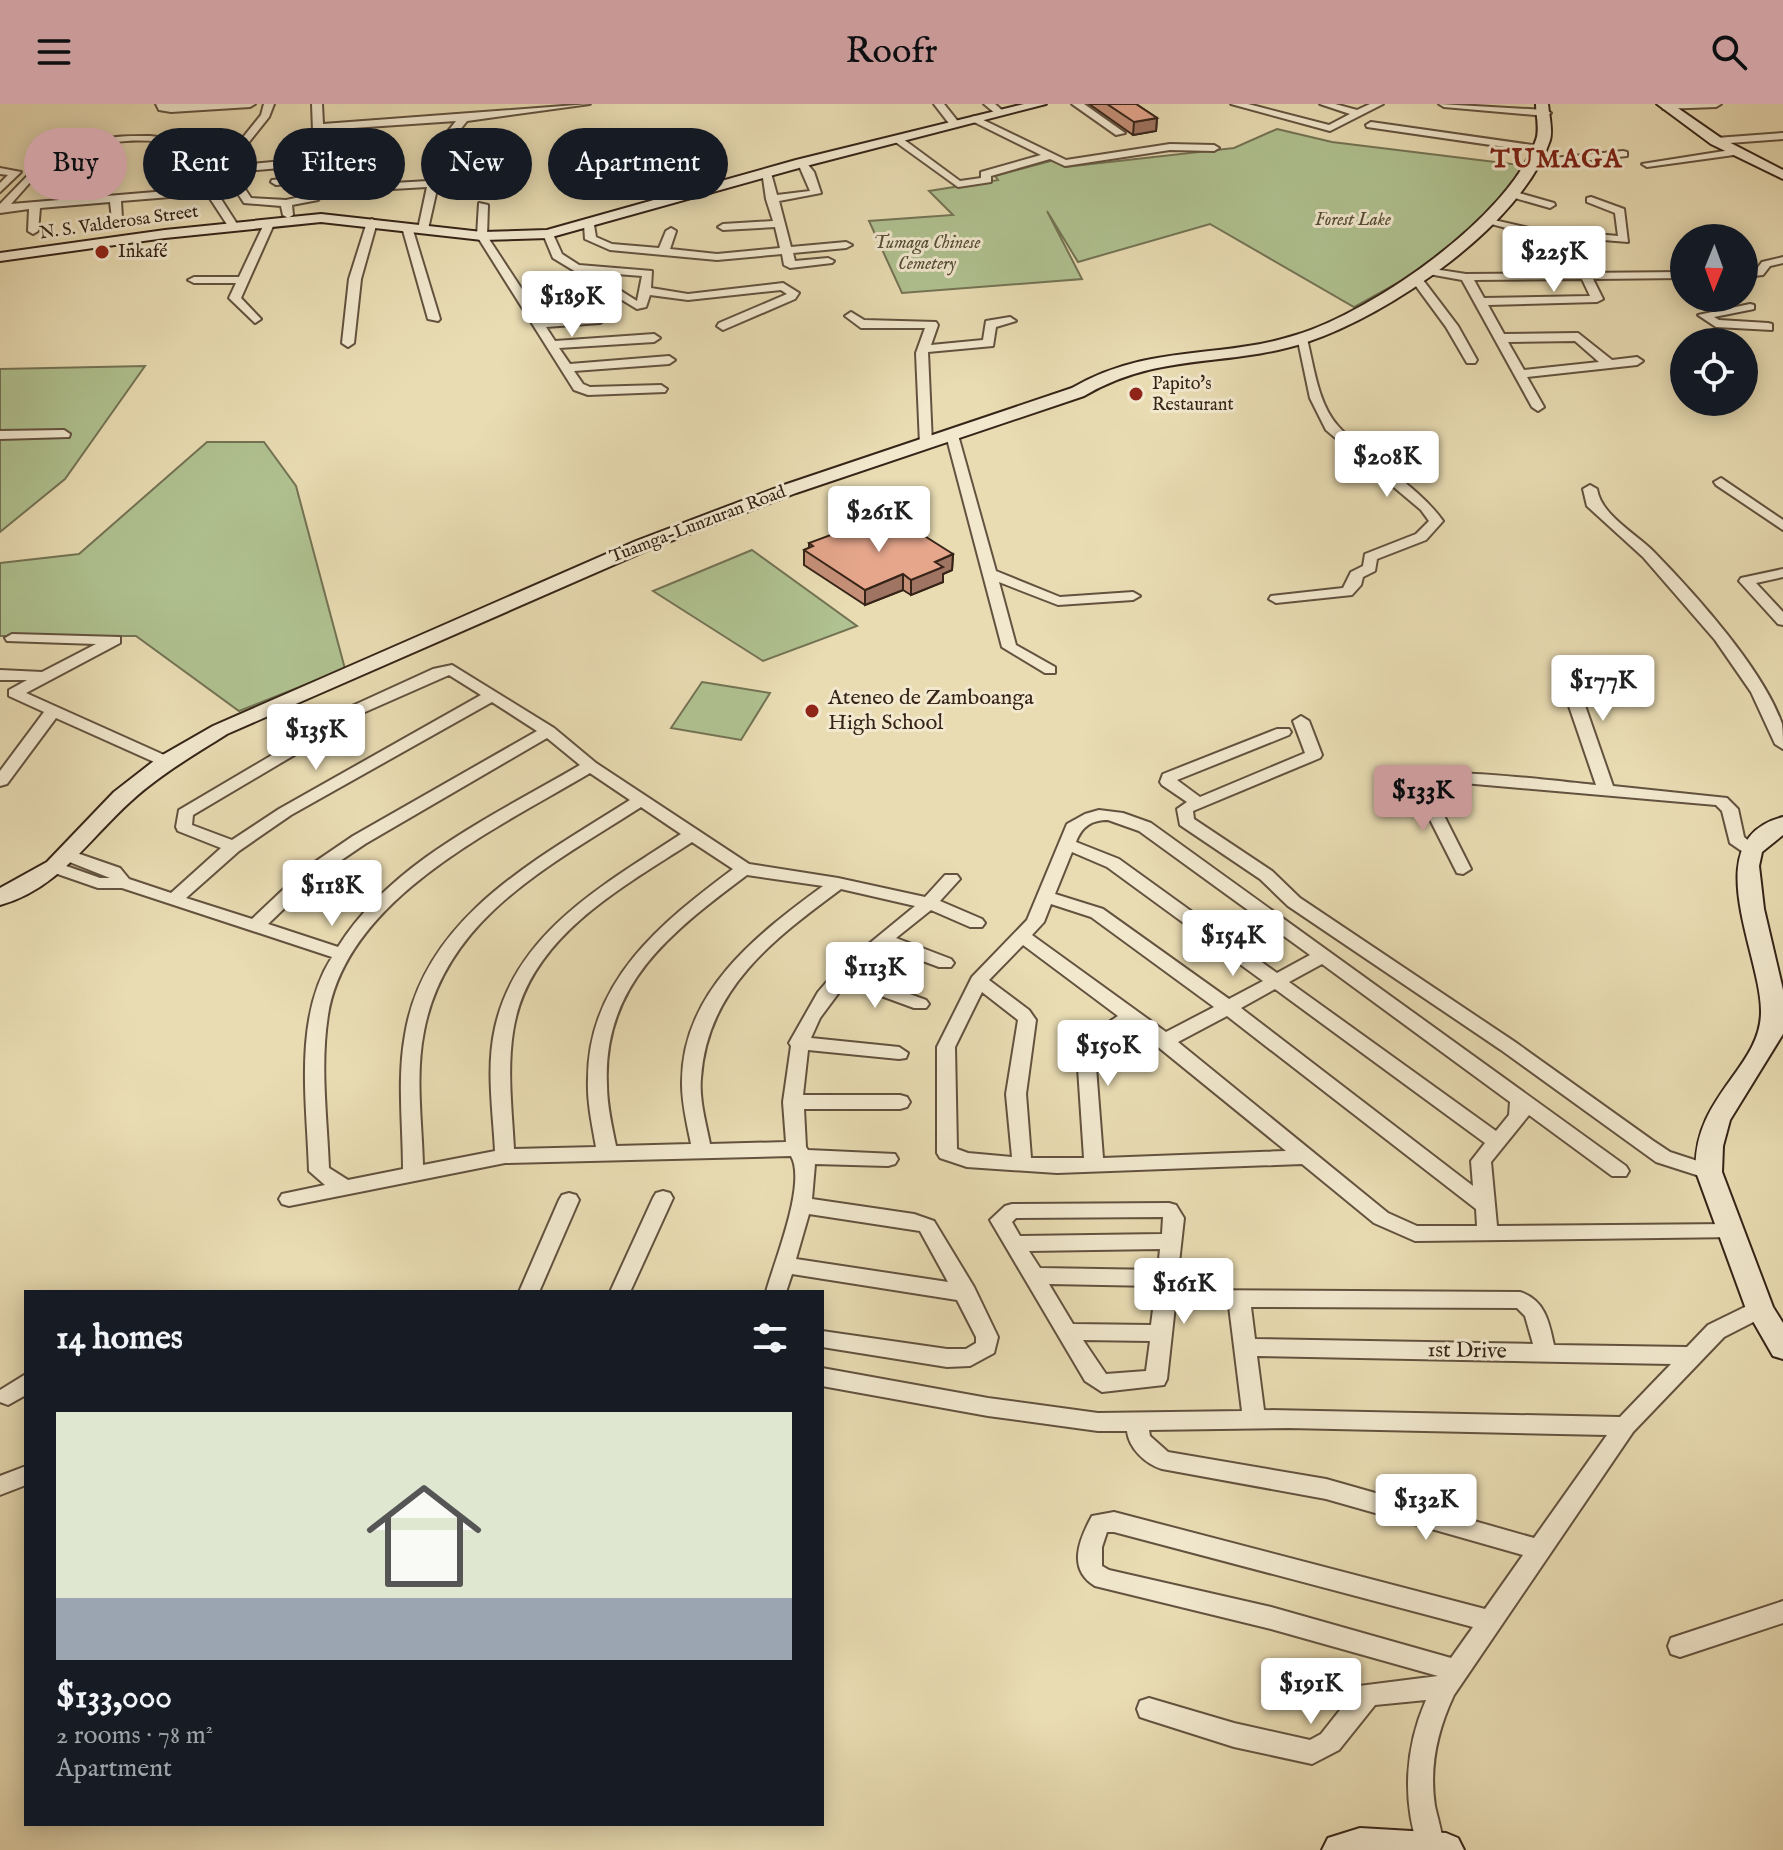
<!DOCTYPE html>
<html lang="en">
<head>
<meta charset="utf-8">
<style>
	body { margin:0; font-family:"IM FELL English",serif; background:#20242c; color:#f1f3f6; height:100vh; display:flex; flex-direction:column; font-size:30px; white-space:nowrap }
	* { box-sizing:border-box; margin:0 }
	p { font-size:26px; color:#9ea1a6 }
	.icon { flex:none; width:44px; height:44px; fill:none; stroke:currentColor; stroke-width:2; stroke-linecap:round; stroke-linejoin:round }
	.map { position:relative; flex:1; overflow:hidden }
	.drawer { position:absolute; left:24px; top:1186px; width:800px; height:536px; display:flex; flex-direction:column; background:#171b24; border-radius:0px; box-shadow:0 4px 20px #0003 }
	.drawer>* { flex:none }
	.top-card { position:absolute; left:24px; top:24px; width:800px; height:72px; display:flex; gap:16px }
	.needle { width:52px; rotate:181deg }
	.controls { position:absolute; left:1670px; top:120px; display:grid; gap:16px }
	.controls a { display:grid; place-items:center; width:88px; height:88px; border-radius:50%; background:#171b24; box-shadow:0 4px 20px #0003; font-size:40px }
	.price { position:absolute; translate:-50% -68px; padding:0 18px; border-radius:8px; background:#fff; color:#222; font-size:26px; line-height:52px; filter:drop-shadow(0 2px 4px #0008) }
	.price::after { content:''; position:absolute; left:50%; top:48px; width:24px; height:18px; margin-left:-12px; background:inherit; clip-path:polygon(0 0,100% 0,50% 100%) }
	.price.on { background:#c59692; color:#111 }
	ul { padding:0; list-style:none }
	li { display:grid; align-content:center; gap:16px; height:424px; padding:0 32px }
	li span { display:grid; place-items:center; height:248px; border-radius:0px; color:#555 }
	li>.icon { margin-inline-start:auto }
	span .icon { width:144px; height:144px; fill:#fffc; stroke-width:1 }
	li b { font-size:34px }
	h2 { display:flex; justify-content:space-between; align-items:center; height:96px; padding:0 32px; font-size:34px }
	.pill { padding:0 28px; border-radius:36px; background:#171b24; box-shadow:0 4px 20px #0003; font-size:28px; line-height:72px }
	.pill.on { background:#c59692; color:#111 }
	header { display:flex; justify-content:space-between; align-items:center; height:104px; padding:0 32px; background:#c59692; color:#111; font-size:36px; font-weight:600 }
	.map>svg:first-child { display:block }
	.green { fill:#b0c291; stroke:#737354; stroke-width:2 }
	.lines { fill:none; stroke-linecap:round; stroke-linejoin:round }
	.street-casing { stroke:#63523f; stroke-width:4 }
	.secondary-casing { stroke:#362418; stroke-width:4 }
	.street { fill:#f1e8ce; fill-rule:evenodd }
	.secondary { fill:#f1e8ce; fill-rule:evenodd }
	.wall { fill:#c58f78; stroke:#362418; stroke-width:2 }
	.shaded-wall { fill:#a07462; stroke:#362418; stroke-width:2 }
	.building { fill:#e5a68c; stroke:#362418; stroke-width:2 }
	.poi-dot { fill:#8f2418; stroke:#f1e8ce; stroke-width:3 }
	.labels { text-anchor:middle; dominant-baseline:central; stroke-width:6; stroke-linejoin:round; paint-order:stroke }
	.far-park-label { font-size:18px; font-style:italic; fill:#544c36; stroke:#f1e8ce }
	.far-street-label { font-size:18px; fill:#362418; stroke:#f1e8ce }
	.far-poi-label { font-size:18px; fill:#362418; stroke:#f1e8ce; text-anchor:start }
	.poi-label { font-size:22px; fill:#362418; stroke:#f1e8ce; text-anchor:start }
	.street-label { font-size:22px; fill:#362418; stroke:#f1e8ce }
	.far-district-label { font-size:26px; font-weight:bold; letter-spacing:2px; fill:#7a1f14; stroke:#f1e8ce }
</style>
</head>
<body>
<header><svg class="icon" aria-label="menu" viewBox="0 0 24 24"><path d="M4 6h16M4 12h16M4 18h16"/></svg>Roofr<svg class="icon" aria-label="search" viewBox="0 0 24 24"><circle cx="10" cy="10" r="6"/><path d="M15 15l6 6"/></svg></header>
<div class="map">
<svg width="1783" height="1746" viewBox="0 0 1783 1746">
	<rect width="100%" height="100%" fill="#e9dcb3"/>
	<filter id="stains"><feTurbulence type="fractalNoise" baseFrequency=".0025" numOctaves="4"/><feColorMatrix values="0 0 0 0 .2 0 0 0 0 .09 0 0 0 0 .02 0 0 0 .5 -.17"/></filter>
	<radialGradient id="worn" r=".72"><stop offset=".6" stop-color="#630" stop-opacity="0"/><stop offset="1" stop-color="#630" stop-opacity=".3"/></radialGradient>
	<g class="green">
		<polygon points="1277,25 1332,38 1529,62 1506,92 1426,163 1354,203 1210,120 1078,158 1047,107 1082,175 902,189 869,117 953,111 929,87 998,76 995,72 1054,56 1065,63 1234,44"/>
		<polygon points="145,262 65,375 0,428 0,265"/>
		<polygon points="207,338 264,338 296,382 345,565 239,607 136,532 0,532 0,459 79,450"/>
		<polygon points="752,446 857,522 763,557 653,487"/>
		<polygon points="702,578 770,589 741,636 671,624"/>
	</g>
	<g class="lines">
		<defs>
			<g id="street">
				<polygon points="156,0 255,0 250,3 171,8 159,6"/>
				<path d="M264 0H274L269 13 230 62 314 54 312 0H322L323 20 590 0 467 17 451 37 440 70 510 68 515 71 510 74 439 76 428 125 423 128 418 125 427 83 323 89 318 96 292 101 293 111 288 114 283 111 281 102 244 99 220 62 261 11ZM456 17 441 36 428 77 325 83 323 26ZM314 61V72L272 76 271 78 276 81 314 78 315 86 310 91 286 96 251 94 234 68Z"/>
				<polygon points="934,0 944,0 960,20 959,22 951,22"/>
				<polygon points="984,0 995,0 1004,8 996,10"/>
				<polygon points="1072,0 1084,0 1125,29 1116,31"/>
				<polygon points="1231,0 1248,0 1329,21 1350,10 1320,0 1335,0 1357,6 1370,0 1383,0 1330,27"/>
				<polygon points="1439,0 1546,6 1551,9 1546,12 1444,3"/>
				<polygon points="1667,0 1721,0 1716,3 1663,5 1663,1"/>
				<polygon points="975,12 1066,56 1170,40 1214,41 1219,44 1214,47 1170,46 1065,62 1050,55 991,72 991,78 958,83 890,34 899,32 960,77 981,74 981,68 1041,51 972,17 972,13"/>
				<polygon points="1371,18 1539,42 1544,45 1539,48 1367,23 1366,21"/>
				<polygon points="1783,29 1783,35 1716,40 1711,37 1716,34"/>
				<path d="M150 32 216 40 203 67 239 123 238 125H230L207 90 121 97 122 115 117 118 112 115 110 98 40 104 38 127 33 130 28 127 29 105 0 109V100L36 63 41 66 11 100 203 84 193 67 206 43C178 39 122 30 97 44 88 50 83 61 78 69L69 67C91 31 110 32 150 32Z"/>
				<polygon points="1737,45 1742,48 1741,50 1647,63 1642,60"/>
				<polygon points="1623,47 1627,48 1627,52 1534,62 1529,59 1534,56"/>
				<polygon points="797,57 805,57 814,68 821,89 779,97 791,143 846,138 852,141 846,144 793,149 795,157 828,154 834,157 832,159 790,164 784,161 782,150 717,156 610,146 585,135 584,121 589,118 594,121 596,133 612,140 659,144 666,127 671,124 676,127 670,145 717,150 780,144 775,123 723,126 718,123 723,120 773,117 766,95 762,67 771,69 777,91 810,87"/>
				<polygon points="0,64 21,68 0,88 0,79 8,71 0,70"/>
				<polygon points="1512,87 1554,99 1555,101 1550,104 1508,92 1507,90"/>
				<polygon points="1591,93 1624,105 1628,138 1529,130 1480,117 1485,114 1529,124 1618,132 1615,109 1587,98 1587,94"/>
				<polygon points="479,99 488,101 487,132 542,216 600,211 606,215 600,219 546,223 555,237 654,230 660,234 654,238 559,244 570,260 669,252 675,256 669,260 574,267 583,280 590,283 661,281 667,285 665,288 588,291 574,286 477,132"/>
				<polygon points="372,115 377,118 361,175 354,239 348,243 342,239 349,175 367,118"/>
				<polygon points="269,117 274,120 241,194 261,215 255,219 229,194 236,179 194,179 188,176 194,173 239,173 264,120"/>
				<polygon points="407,120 412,123 440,215 438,217 428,215 402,123"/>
				<path d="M544 128H552L562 150 579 161 652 167 651 184 688 190 783 179 799 189 795 195 723 226 717 222 719 219 787 190 781 186 688 196 650 191 646 203 637 205 553 154 543 130ZM591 168 642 172 637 197Z"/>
				<polygon points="1783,153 1783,159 1770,162 1763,171 1744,173 1744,167 1756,166 1762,158"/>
				<path d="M1427 164 1466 170 1684 168V174L1593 175 1603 195 1597 198 1488 201 1504 230 1578 229 1612 256 1637 253 1643 257 1637 261 1527 273 1544 303 1538 307 1532 303 1462 176 1423 169V165ZM1582 175 1590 192 1484 194 1474 176ZM1575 237 1599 258 1524 266 1508 238Z"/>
				<polygon points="1412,172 1420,172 1458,222 1477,256 1475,259 1467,259 1446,223 1410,174"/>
				<polygon points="1750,200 1754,201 1754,205 1714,213 1719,216 1768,219 1772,220 1772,226 1716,223 1698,211"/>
				<polygon points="851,208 864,216 936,218 938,221 931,241 983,236 986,217 1010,213 1016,217 996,223 993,242 928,248 932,340 926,344 920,340 916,249 925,224 861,224 845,212"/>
				<path d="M1297 232 1307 235C1314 263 1318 300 1338 322 1369 357 1415 378 1443 417L1426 436 1377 455 1375 467 1363 473 1361 481 1352 491 1276 499 1269 495 1271 492 1343 484 1351 468 1363 462 1365 450 1416 430 1429 417 1421 406 1326 326 1310 294Z"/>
				<polygon points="64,326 70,330 69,333 0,335 0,327"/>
				<polygon points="952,327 958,331 996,467 1060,493 1133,488 1140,492 1133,496 1058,501 999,478 1016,541 1055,563 1055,569 1045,569 1002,543 946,331"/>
				<polygon points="1721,374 1783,416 1783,426 1716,381 1714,378"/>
				<path d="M1590 381 1597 385C1601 411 1635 429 1653 447 1695 490 1763 565 1782 620 1783 628 1783 637 1783 645L1775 640 1751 588 1715 536 1643 453 1587 402 1583 385Z"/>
				<polygon points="1783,465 1783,473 1756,479 1783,508 1783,521 1778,520 1739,477 1741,474"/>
				<polygon points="12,530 120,533 120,539 26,589 173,655 175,658 173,661 161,661 56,614 7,680 0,682 0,667 44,608 9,592 9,586 27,576 0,576 0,566 42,568 96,540 7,537 5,534"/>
				<path d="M1564 559 1572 564 1613 682 1727 694 1738 705 1744 733 1760 746 1758 750H1746L1730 739 1722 707 1716 701 1452 678 1428 680 1471 765 1463 770 1457 769 1413 682 1404 683 1396 678C1419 658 1560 678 1596 681L1556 564Z"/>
				<path d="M452 561 554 624 596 659 749 760 838 774 925 793 945 771H957L960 775 940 797 982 815 985 819 982 823H970L931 806 896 834 951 855 954 859 951 863H939L885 843 855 870 926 896 929 900 926 904H914L846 879 820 914 811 934 899 943 908 949 906 954 899 955 808 946 803 991H900L907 993 910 998 907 1003 900 1005H804L806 1043 808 1046 895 1050 898 1055 895 1060 888 1062 815 1060 812 1095 914 1110 934 1117 974 1183 998 1233 994 1249 970 1262 947 1263 822 1243V1227L947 1245H966L976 1239V1233L957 1196 792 1170 786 1188H766C774 1158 807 1079 791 1052L505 1059 289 1102 282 1100 279 1095 282 1090 325 1081 309 1067C307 998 293 914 332 853L122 784H98L49 767 47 763 55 758 100 774H110L62 755 60 751 62 747 68 746 120 764 129 775 171 789 221 744 178 727 176 723 179 706 301 634 328 613 433 565ZM449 571 481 591 279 705 232 736 192 721 193 711 313 640 340 619ZM492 598 537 627 353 732 306 764 252 815 186 794 239 747 291 711ZM547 634 580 661C495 711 392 757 338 843L268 820 318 772 365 740ZM590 669 630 696C538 755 424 812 405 931 397 975 403 1021 403 1065L348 1076 329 1064C327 1013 320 961 328 911 347 793 498 724 590 669ZM641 703 681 730C605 780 516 828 495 924 486 964 493 1007 495 1047L423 1061C422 1018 415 971 424 927 446 813 551 761 641 703ZM692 738 733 765C661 819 588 877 588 975 587 998 592 1020 596 1043L514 1045C512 1006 507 967 513 928 527 834 620 785 692 738ZM747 771 823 782C756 831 681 889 682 980 682 1000 687 1020 691 1040L616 1042C612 1022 607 1002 607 981 602 879 674 826 747 771ZM841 785 915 802 837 866 818 888 789 939 791 942 783 998 786 1038 710 1040C706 1019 699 996 701 974 707 884 775 834 841 785ZM809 1110 920 1127 948 1178 796 1155Z"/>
				<polygon points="1301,612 1309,617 1322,651 1320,654 1193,707 1194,715 1272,767 1300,794 1515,938 1652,1036 1670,1048 1716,1063 1719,1068 1716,1073 1709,1075 1656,1058 1501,946 1288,802 1260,775 1180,721 1177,705 1187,698 1162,681 1160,678 1163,670 1277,625 1289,625 1291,628 1289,631 1177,676 1200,693 1305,649 1293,617"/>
				<path d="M1099 706 1123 709 1151 719 1626 1062 1629 1067 1626 1072H1612L1529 1011 1491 1058 1497 1122 1731 1120 1738 1123 1741 1128 1738 1133 1415 1137 1374 1119 1302 1060 1057 1069 967 1063 940 1054 937 1049V943L972 873 1027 816 1067 720 1085 710ZM1108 716 1139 727 1310 851 1277 869 1119 755 1076 738C1082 722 1092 716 1108 716ZM1072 748 1107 763 1263 877 1229 895 1103 805 1055 790ZM1051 800 1091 813 1214 903 1166 928 1032 831 1044 818ZM1023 841 1118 912 1092 929 1077 949 1084 1054H1031L1026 990 1036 916 1029 906 989 876ZM1322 860 1510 998 1509 1011 1496 1027 1289 878ZM1275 885 1485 1039 1471 1057 1473 1082 1241 904ZM982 888 1018 916 1006 990 1012 1053 968 1049 957 1045 955 943ZM1227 912 1476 1105 1477 1122H1417L1388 1109 1178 938ZM1131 921 1286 1047 1103 1054 1095 950 1106 937Z"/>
				<polygon points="663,1087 670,1089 673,1094 630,1188 610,1188 653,1094 656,1089"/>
				<polygon points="569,1089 576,1091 579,1096 539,1188 519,1188 559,1096 562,1091"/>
				<path d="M1169 1099 1176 1101 1184 1114 1176 1186 1520 1188C1545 1196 1549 1218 1554 1241L1687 1243 1708 1221 1753 1199 1760 1197 1767 1199 1771 1205 1767 1211 1724 1233 1633 1328 1454 1591C1437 1627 1429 1663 1435 1702 1438 1716 1444 1733 1443 1746H1419C1402 1696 1405 1644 1426 1596L1375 1601 1339 1646 1312 1660 1234 1643 1149 1616 1140 1613 1137 1605 1140 1597 1149 1594 1234 1619 1310 1636 1321 1630 1359 1582 1438 1572 1271 1525 1095 1482C1067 1465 1079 1436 1092 1412L1114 1408 1485 1505 1523 1451 1326 1395 1162 1365C1145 1360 1129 1344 1127 1327H1098L988 1312 822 1282V1264L988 1294 1098 1309 1242 1307 1229 1202H1175L1167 1275 1164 1281 1102 1288 1085 1277 990 1116 1005 1102 1012 1100ZM1163 1113 1162 1130 1020 1132 1012 1118 1016 1114ZM1160 1145 1158 1166 1040 1164 1029 1147ZM1049 1180 1156 1182 1151 1221 1073 1220ZM1251 1203 1517 1204 1525 1212 1533 1240 1255 1235ZM1083 1236 1150 1237 1146 1267 1106 1270ZM1257 1252 1671 1260 1620 1313 1264 1306ZM1289 1324 1607 1331 1534 1434 1326 1375 1168 1348 1150 1332 1149 1326ZM1107 1428H1114L1473 1523 1451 1554 1271 1503 1109 1466 1102 1462V1443Z"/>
				<polygon points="26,1270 26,1291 8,1301 0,1298 0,1286"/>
				<polygon points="26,1362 26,1381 0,1391 0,1372"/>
				<polygon points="1783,1497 1783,1519 1680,1553 1671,1550 1668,1542 1671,1534"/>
			</g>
			<g id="secondary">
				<polygon points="1024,0 1046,0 806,62 548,134 482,136 321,118 165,134 0,157 0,149 165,126 321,110 482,128 547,126 796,56"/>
				<path d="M1536 0H1548C1549 11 1553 26 1550 36 1522 121 1389 211 1307 238 1229 264 1160 247 1084 292L796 389 650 445 227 630C194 651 159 671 130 698 89 735 57 786 0 801V784L47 758 114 688 159 653 213 622 636 437 784 381 1072 284C1150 239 1217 256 1296 231 1372 208 1510 113 1536 36 1540 26 1536 11 1536 0Z"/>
				<polygon points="1657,0 1672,0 1721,34 1783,66 1783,75 1711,40"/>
				<path d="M1783 713V731L1762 748 1759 762 1764 805 1783 886V930L1730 1016 1723 1042 1722 1068 1773 1203 1783 1219V1255L1773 1252 1746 1205 1696 1068C1692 993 1761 964 1761 908 1762 851 1695 735 1783 713Z"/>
				<polygon points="1360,1724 1446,1729 1458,1734 1464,1746 1322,1746 1328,1734"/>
			</g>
		</defs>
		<use href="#street" class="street-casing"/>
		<use href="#secondary" class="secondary-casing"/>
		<use href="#street" class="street"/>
		<use href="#secondary" class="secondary"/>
	</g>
	<g class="wall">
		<polygon points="1089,0 1136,0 1157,14 1156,27 1133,31"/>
		<polygon points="876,430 953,450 952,466 943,470 943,478 911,491 903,486 865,501 804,461 804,446 809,444 809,439"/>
	</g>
	<g class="shaded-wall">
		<polygon points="1157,14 1156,27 1133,31 1134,18"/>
		<polygon points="953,450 952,466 943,470 943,478 911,491 911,476 935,458"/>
		<polygon points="903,470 903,486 865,501 865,486"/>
	</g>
	<g class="building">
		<polygon points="1107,0 1136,0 1157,14 1134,18"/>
		<polygon points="904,419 953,450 935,458 943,463 911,476 903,470 865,486 804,446 813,442 809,439 860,420 876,430"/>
	</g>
	<g class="poi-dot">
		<circle cx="102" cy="148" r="8"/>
		<circle cx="1136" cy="290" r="8"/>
		<circle cx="812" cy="607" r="8"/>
	</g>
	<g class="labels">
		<g class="far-park-label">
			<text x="1353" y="116">Forest Lake</text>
			<text x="927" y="139">Tumaga Chinese<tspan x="927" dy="21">Cemetery</tspan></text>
		</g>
		<g class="far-street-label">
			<text transform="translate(119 119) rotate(-8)">N. S. Valderosa Street</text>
			<text transform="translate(698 421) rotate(-21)">Tuamga-Lunzuran Road</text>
		</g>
		<g class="far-poi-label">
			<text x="118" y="148">Inkafé</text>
			<text x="1152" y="280">Papito's<tspan x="1152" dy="21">Restaurant</tspan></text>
		</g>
		<g class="poi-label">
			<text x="828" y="594">Ateneo de Zamboanga<tspan x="828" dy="25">High School</tspan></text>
		</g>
		<g class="street-label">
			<text transform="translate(1467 1247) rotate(1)">1st Drive</text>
		</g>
		<g class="far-district-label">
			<text x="1557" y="55">TUMAGA</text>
		</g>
	</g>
	<rect width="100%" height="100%" filter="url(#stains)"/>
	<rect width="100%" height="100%" fill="url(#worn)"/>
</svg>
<div class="controls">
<a><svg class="needle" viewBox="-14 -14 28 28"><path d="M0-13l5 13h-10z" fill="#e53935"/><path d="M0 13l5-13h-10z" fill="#9ea1a6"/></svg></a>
<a><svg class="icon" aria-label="locate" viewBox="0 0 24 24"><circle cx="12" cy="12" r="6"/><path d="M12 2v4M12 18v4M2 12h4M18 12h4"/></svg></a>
</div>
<b class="price" style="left:1554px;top:190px">$225K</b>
<b class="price" style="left:572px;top:235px">$189K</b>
<b class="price" style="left:1387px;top:395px">$208K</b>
<b class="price" style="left:879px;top:450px">$261K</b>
<b class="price" style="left:1603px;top:619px">$177K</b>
<b class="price" style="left:316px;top:668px">$135K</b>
<b class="price on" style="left:1423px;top:729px">$133K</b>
<b class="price" style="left:332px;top:824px">$118K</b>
<b class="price" style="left:1233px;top:874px">$154K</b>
<b class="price" style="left:875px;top:906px">$113K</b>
<b class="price" style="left:1108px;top:984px">$150K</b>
<b class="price" style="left:1184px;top:1222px">$161K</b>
<b class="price" style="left:1426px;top:1438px">$132K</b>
<b class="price" style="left:1311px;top:1622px">$191K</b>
<div class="top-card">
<a class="pill on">Buy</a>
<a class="pill">Rent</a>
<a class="pill">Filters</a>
<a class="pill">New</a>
<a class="pill">Apartment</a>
</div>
<section class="drawer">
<h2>14 homes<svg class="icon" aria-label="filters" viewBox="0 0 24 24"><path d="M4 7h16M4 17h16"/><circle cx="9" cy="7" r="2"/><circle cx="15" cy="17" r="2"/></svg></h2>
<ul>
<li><span style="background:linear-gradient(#dfe7d0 75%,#9aa5b1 0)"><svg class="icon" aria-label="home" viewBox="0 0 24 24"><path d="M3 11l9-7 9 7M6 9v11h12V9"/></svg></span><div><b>$133,000</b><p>2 rooms · 78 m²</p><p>Apartment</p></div></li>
</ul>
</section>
</div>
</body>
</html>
